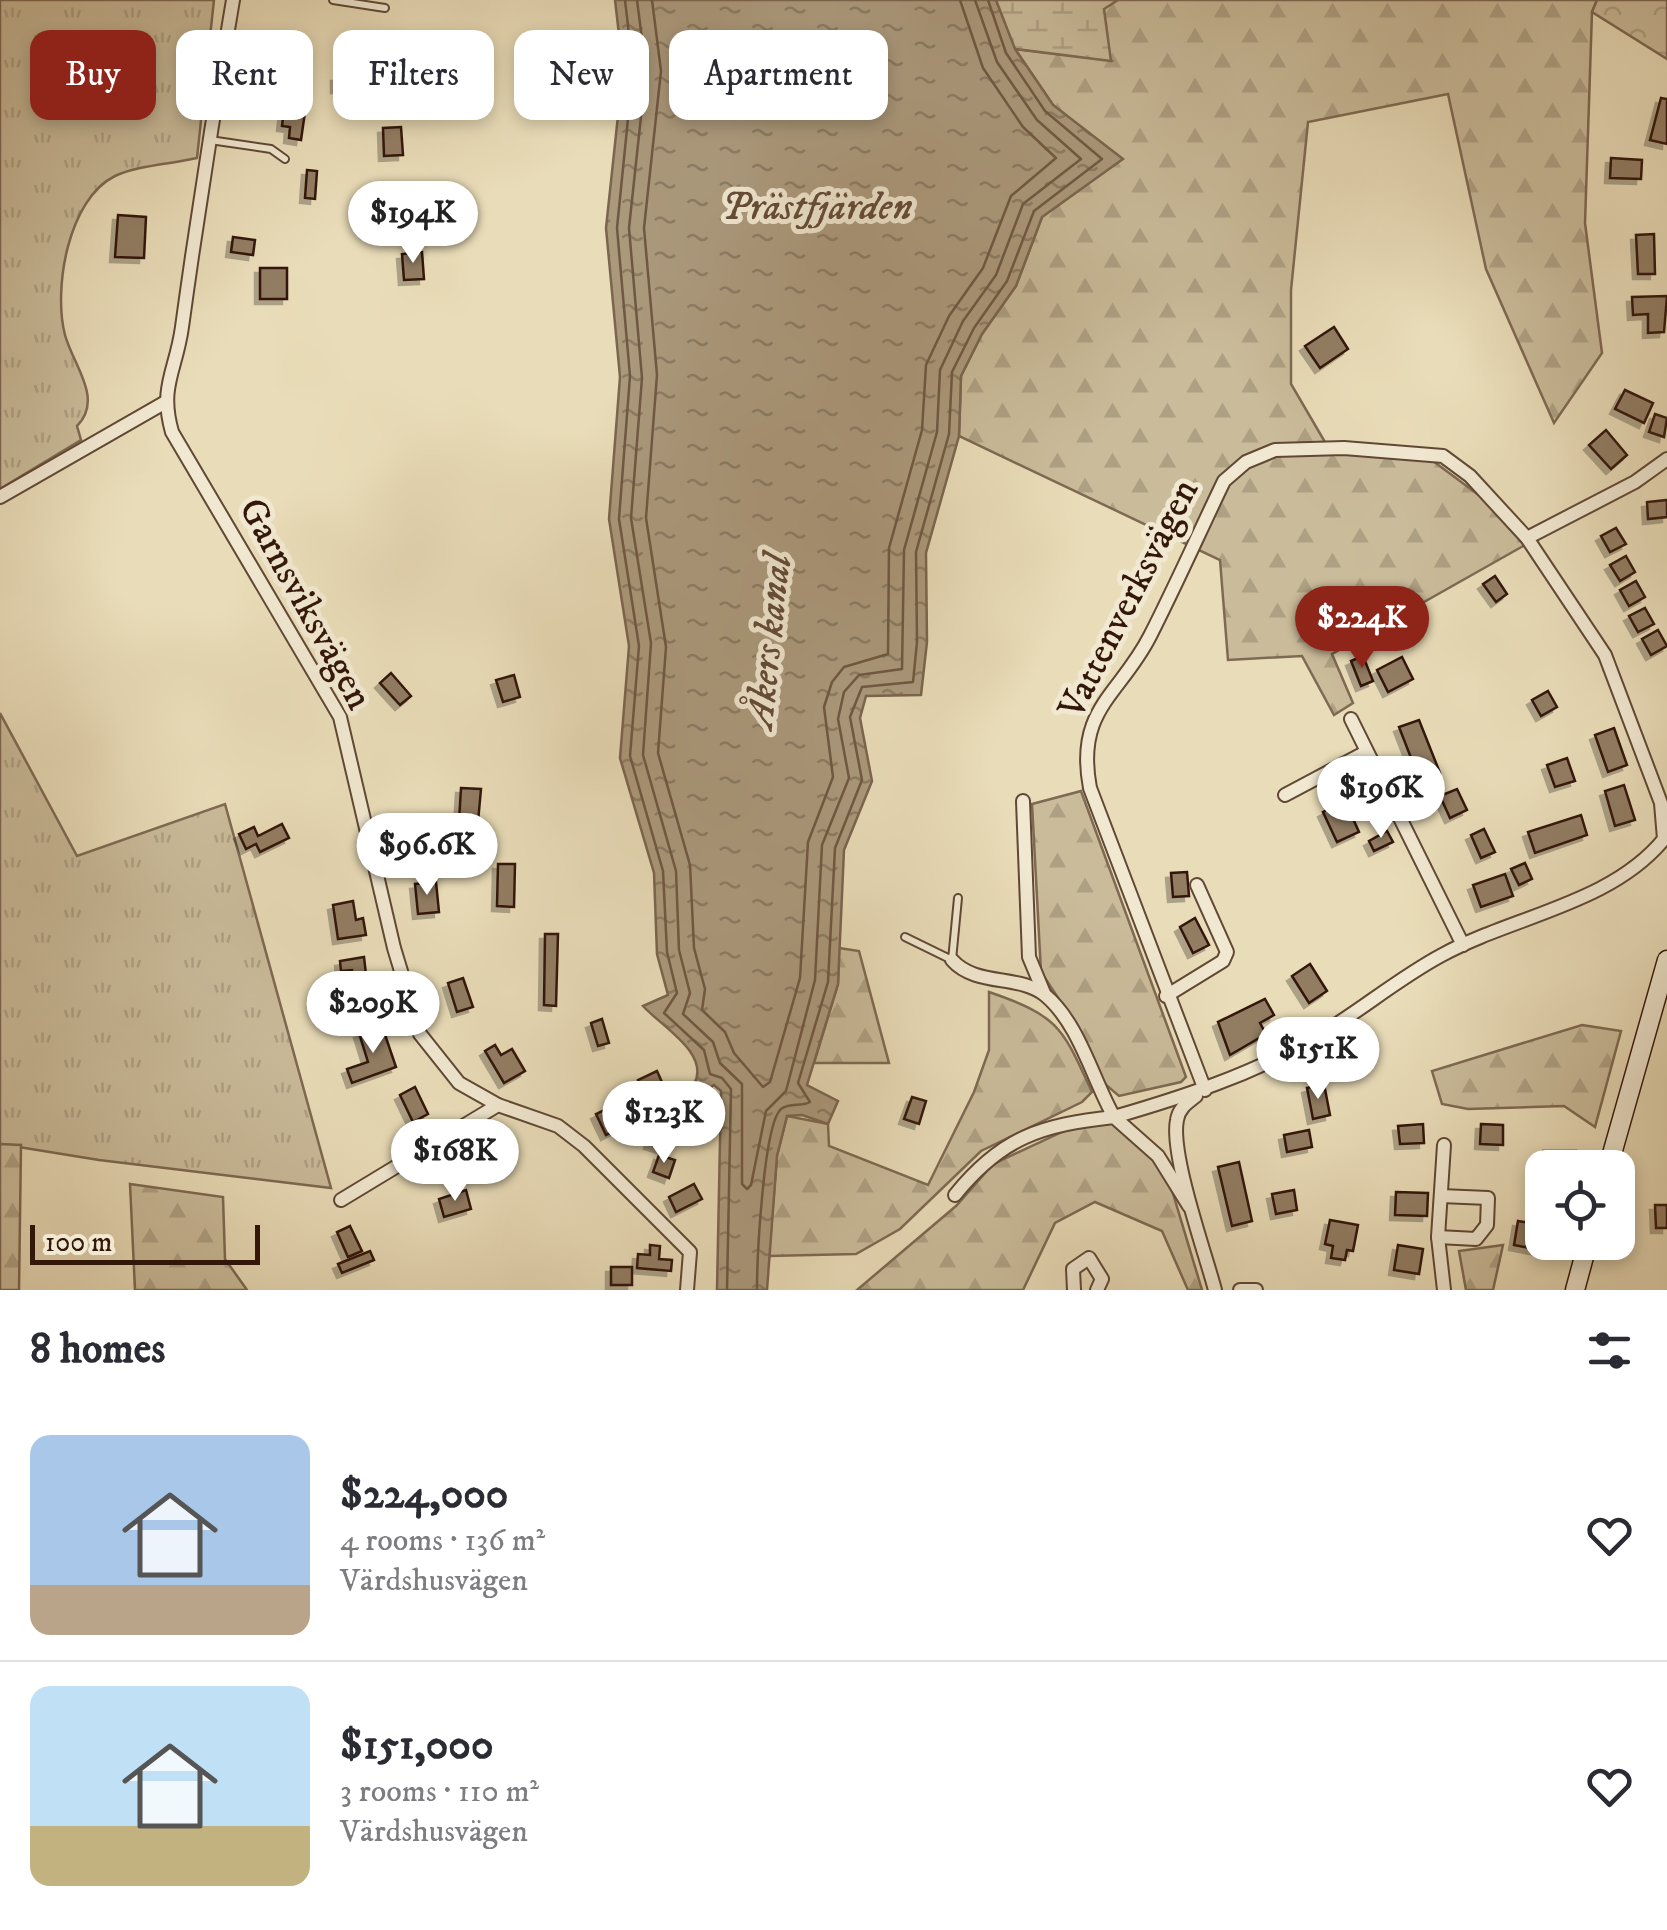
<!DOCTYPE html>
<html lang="en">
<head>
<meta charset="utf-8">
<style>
	body { margin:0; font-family:"IM FELL DW Pica",serif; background:#f7f7f7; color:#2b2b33; height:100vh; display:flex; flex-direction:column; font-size:38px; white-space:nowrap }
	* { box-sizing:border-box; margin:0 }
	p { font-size:32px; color:#7c7c81 }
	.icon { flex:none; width:55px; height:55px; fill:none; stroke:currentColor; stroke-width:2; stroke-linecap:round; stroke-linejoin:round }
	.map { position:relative; height:1290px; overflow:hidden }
	.drawer { display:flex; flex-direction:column; background:#fff; flex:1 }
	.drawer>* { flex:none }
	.banner { position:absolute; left:30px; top:30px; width:1000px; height:90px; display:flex; gap:20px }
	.fabs { position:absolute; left:1525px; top:1150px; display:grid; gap:20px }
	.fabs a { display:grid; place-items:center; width:110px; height:110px; border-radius:20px; background:#fff; box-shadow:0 5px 15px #0003; font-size:50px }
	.scale { position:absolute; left:30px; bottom:25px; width:230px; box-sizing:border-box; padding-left:10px; border:5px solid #331709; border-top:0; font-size:28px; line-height:35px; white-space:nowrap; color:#331709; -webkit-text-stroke:8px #f1e8d1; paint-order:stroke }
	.price { position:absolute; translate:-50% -85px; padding:0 22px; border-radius:35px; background:#fff; color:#222; font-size:32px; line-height:65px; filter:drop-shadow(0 2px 5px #0008) }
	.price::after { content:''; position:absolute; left:50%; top:60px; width:30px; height:22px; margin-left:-15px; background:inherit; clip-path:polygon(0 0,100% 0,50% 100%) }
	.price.current { background:#8f2418; color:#fff }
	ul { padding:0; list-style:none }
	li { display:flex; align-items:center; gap:30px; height:250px; padding:0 30px }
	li+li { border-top:2px solid #e1e1e2 }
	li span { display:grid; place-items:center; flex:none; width:280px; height:200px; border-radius:20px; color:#555 }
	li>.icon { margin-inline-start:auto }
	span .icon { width:120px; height:120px; fill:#fffc; stroke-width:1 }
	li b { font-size:42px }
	h2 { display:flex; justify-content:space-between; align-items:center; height:120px; padding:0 30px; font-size:42px }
	.pill { padding:0 35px; border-radius:20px; background:#fff; box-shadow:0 5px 15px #0003; font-size:35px; line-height:90px }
	.pill.current { background:#8f2418; color:#fff }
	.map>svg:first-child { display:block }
	.grass { fill:url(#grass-tufts); stroke:#7e6952; stroke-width:2.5 }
	.forest { fill:url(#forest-firs); stroke:#7e6952; stroke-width:2.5 }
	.wetland { fill:url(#wetland-marsh); stroke:#7e6952; stroke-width:2.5 }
	.park { fill:url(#park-crowns); stroke:#7e6952; stroke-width:2.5 }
	.water { fill:url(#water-ripples); stroke:#7b654e; stroke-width:2.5 }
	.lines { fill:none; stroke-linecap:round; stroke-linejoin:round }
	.shore { stroke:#6f5842; stroke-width:2.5 }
	.building { fill:#927d64; stroke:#331709; stroke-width:2.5; filter:url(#shadow) }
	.lane-casing { stroke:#604835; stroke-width:10 }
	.street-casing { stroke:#604835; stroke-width:16 }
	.secondary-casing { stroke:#331709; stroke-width:21 }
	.lane { stroke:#f1e8d1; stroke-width:6 }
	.street { stroke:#f1e8d1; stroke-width:12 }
	.secondary { stroke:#f1e8d1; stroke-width:18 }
	.labels { text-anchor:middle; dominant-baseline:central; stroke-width:10; stroke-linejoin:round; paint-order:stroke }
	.street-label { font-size:38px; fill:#331709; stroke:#f1e8d1 }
	.water-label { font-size:40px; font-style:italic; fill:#634b37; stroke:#f1e8d1 }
</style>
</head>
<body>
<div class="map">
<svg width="1667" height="1290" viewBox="0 0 1667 1290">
	<defs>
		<pattern id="grass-tufts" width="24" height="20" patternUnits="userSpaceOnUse" patternTransform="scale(2.5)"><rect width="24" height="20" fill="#cabb9a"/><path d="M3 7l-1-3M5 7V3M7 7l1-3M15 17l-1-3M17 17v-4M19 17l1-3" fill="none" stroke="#aea083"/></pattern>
		<pattern id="forest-firs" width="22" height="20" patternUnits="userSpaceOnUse" patternTransform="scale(2.5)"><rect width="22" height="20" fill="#cabb9a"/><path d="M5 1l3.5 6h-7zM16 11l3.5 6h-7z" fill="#aea083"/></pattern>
		<pattern id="wetland-marsh" width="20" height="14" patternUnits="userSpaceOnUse" patternTransform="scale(2.5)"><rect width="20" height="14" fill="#cabb9a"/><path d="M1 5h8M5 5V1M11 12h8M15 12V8" fill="none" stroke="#aea083"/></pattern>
		<pattern id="park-crowns" width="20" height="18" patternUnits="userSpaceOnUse" patternTransform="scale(2.5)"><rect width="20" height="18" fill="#cabb9a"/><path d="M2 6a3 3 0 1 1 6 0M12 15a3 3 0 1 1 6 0" fill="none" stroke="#aea083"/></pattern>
		<pattern id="water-ripples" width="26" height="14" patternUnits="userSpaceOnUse" patternTransform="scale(2.5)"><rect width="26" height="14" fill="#ab997c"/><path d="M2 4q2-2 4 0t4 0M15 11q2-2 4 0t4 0" fill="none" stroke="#8c7c64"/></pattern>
		<filter id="shadow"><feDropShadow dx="-5" dy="5" stdDeviation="0" flood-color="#0004"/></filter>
	</defs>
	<rect width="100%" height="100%" fill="#e9dcb8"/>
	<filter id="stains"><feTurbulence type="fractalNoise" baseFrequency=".002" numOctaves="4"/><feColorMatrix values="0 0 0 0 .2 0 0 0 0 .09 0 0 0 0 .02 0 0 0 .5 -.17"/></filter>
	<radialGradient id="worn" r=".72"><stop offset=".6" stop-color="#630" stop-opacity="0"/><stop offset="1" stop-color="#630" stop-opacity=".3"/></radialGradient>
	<g class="grass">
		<path d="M0 0H214L197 158C172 164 138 165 115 176 68 199 53 289 65 335 73 365 104 399 77 426L81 440 0 489Z"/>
		<polygon points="0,713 77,856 225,804 331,1188 99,1160 0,1144"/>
	</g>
	<g class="forest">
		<polygon points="1047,0 1597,0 1592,12 1585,223 1602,353 1554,423 1486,269 1448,94 1308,122 1291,290 1291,384 1329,449 1433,461 1480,496 1525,545 1332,654 1353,703 1334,715 1302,656 1228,660 1220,560 959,436 961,376 982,334 1016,286 1042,217 1122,159 1053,105 1015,49 1111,60"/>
		<polygon points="1081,791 1186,1077 1181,1082 1119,1096 1105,1084 1076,1025 1041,972 1032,804"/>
		<polygon points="839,948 859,951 889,1063 814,1063 838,984"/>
		<path d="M989 992C1059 1016 1062 1027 1092 1092L1082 1102 981 1151 900 1229 856 1254 769 1256 777 1156 787 1116 828 1124 829 1146 928 1185 974 1092 989 1050Z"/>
		<polygon points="1582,1025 1621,1031 1595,1127 1564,1106 1468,1109 1442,1104 1432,1071"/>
		<polygon points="1098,1115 1132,1128 1162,1157 1202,1290 1188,1290 1162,1231 1095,1202 1055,1223 1023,1290 857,1290 956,1206 993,1164"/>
		<polygon points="0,1144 21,1145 19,1290 0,1290"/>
		<polygon points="130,1184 223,1197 225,1259 247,1290 135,1290"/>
		<polygon points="1503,1245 1493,1290 1466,1290 1459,1251"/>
	</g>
	<polygon class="wetland" points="944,0 1118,0 1104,9 1111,61 1015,49"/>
	<polygon class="park" points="1597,0 1667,0 1667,59 1592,12"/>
	<path class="water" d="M615 0H996L1015 49 1053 105 1123 159 1042 217 1016 286 982 334 961 376 959 436 926 553 927 642 921 695 866 696 860 718 872 781 844 850 838 984 807 1085 838 1101 828 1124 802 1115 787 1116 777 1156 767 1290H717L721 1091 714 1085 704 1092 694 1084C711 1054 661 1026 643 1006L668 995 657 954 654 873 620 758 629 646 609 519 620 377 606 228 623 69Z"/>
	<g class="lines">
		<g class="shore">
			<polyline points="625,0 633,69 617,228 630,376 619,519 639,646 630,756 663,871 667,952 677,993 664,1013 704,1050 710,1074 722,1078 731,1089 727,1290"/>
			<polyline points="637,0 646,70 629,228 642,378 631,518 651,643 643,755 676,871 679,950 690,993 683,1014 713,1042 720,1063 742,1084 742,1184 747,1189 751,1185 766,1111 786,1091 815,980 822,845 849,778 838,719 844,692 859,675 902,669 904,550 937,432 940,370 963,321 996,275 1023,204 1081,159 1037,120 997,62 975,0"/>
			<polyline points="652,0 661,71 644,228 657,375 646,518 666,647 658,753 690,865 694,948 705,989 702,1010 725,1032 734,1053 763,1087 770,1082 800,978 808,842 833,777 824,707 832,682 844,667 888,654 889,548 922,430 926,365 949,316 983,268 1011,196 1056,158 1023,127 983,68 960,0"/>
			<path d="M757 1290C757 1262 763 1125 781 1109 789 1102 802 1107 810 1102L798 1083 828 982 835 848 862 780 850 717 862 687 913 682 917 642 916 552 949 434 952 372 974 328 1007 281 1034 211 1102 159 1045 111 1006 53 988 0"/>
		</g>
	</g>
	<g class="building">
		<polygon points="424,37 466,42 460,92 467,93 466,106 440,103 445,62 422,60"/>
		<polygon points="399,38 418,41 415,64 396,62"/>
		<polygon points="336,76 356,76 356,89 336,88"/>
		<polygon points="1661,98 1667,99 1667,144 1650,140"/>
		<polygon points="284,109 305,112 301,140 289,138 290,127 282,126"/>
		<polygon points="401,127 403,155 384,156 383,128"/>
		<polygon points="1611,158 1642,160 1641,179 1610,178"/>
		<polygon points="307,170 317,171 315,199 305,198"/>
		<polygon points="118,215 146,217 144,258 115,257"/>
		<polygon points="1654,234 1655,274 1638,274 1636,235"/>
		<polygon points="233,237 255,240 253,255 231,252"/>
		<polygon points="422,252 424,279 404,280 402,254"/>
		<rect x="260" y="268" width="27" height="31"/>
		<polygon points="1667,296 1664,332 1648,333 1648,314 1633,315 1632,297"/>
		<polygon points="1334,327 1348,349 1320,368 1305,346"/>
		<polygon points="1625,390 1653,403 1644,423 1615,409"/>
		<polygon points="1655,414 1667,418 1664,437 1649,432"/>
		<polygon points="1606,430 1627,455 1611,469 1589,445"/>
		<polygon points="1667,500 1667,517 1648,519 1647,502"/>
		<polygon points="1616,528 1626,544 1610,552 1601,536"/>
		<polygon points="1626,556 1635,572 1620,581 1610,565"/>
		<polygon points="1495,576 1507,594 1496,602 1483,584"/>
		<polygon points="1636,581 1645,597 1629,606 1620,590"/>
		<polygon points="1645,608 1654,624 1638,632 1629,616"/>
		<polygon points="1658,630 1667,646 1651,655 1642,639"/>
		<polygon points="1363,656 1373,681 1361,686 1351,661"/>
		<polygon points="1402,657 1413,679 1388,692 1377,670"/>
		<polygon points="391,673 411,696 400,705 380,683"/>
		<polygon points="514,675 520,697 503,702 496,680"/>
		<polygon points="1548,691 1557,707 1541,716 1532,700"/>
		<polygon points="1419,720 1440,773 1420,781 1399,727"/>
		<polygon points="1614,728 1627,765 1608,772 1595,735"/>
		<polygon points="1567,758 1575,781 1555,787 1547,765"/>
		<polygon points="1624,785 1635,820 1615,826 1605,791"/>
		<polygon points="461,788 481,789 478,822 459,821"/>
		<polygon points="1457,789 1467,810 1450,818 1440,796"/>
		<polygon points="1345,801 1359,832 1337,842 1323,812"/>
		<polygon points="1581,815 1587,835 1535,853 1528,832"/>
		<polygon points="282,824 289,838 260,852 256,844 246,849 239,834 254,827 258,836"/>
		<polygon points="1484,829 1495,852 1481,858 1471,835"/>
		<polygon points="1387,831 1393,842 1374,851 1369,841"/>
		<polygon points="1525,863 1532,879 1519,885 1511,869"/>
		<polygon points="498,864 515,864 514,907 497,906"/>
		<polygon points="1187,872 1189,896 1173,897 1171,873"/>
		<polygon points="1505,874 1513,896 1481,907 1473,885"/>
		<polygon points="436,882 439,912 418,914 415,884"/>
		<polygon points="353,901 356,920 363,918 366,935 338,939 333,905"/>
		<polygon points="1195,918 1209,945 1193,953 1180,927"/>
		<polygon points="545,934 558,934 556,1006 544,1005"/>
		<polygon points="364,957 368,992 355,994 352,970 341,971 340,961"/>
		<polygon points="1310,964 1327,991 1309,1003 1292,976"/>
		<polygon points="463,978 473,1007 457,1012 448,983"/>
		<polygon points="1265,999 1274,1015 1260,1023 1266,1034 1230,1055 1218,1022"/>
		<polygon points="602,1019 609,1043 598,1046 591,1023"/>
		<polygon points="382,1026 396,1067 352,1083 347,1069 368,1062 359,1033"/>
		<polygon points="495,1045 501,1055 512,1049 525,1071 504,1083 485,1051"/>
		<polygon points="657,1071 665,1089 646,1098 638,1080"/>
		<polygon points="1324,1084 1330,1115 1313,1119 1307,1088"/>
		<polygon points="415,1087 428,1114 413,1122 400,1095"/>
		<polygon points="912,1097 926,1101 919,1124 904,1119"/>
		<polygon points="702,1103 713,1127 704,1131 693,1108"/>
		<polygon points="617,1104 627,1124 606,1135 596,1114"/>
		<polygon points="1423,1124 1424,1143 1400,1144 1398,1126"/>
		<polygon points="1481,1124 1503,1125 1503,1145 1480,1144"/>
		<polygon points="653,1129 669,1133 665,1149 649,1144"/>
		<polygon points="1309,1130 1312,1147 1287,1152 1284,1135"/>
		<rect x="1543" y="1151" width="33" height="17"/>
		<polygon points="659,1155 675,1160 669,1178 653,1172"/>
		<polygon points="1239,1162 1252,1221 1232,1226 1218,1167"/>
		<polygon points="694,1184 702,1199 676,1212 669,1197"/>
		<polygon points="466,1190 471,1209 444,1217 439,1199"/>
		<polygon points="1294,1190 1297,1210 1276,1214 1272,1194"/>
		<polygon points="1396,1192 1428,1193 1427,1216 1395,1215"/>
		<polygon points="1655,1205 1667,1205 1667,1228 1656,1228"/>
		<polygon points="1330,1220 1358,1225 1353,1251 1347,1250 1345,1260 1331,1258 1333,1246 1325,1244"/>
		<polygon points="1518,1221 1542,1225 1542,1242 1553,1242 1551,1252 1514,1245"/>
		<polygon points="350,1226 362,1251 348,1257 337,1232"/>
		<polygon points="650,1245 660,1246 659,1259 672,1260 671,1271 637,1268 638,1254 650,1255"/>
		<polygon points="1398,1245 1423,1249 1419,1274 1394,1270"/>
		<polygon points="370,1251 374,1260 342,1273 338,1264"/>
		<rect x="611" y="1267" width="21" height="18"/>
	</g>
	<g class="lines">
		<defs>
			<g id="lane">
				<polyline points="333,0 385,8"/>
				<polyline points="224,60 307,68"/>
				<polyline points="210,140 271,149 285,159"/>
				<polyline points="905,937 952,960 958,898"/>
			</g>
			<g id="street">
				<path d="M233 0C214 109 197 218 182 327 176 371 159 386 172 432L340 717 394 948 420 1034 459 1083 498 1105 558 1126 584 1146 690 1252 687 1290"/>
				<polyline points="0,497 164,403"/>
				<polyline points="1527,538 1635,482 1667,459"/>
				<polyline points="1351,719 1463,945"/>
				<polyline points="1285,795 1366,752"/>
				<polyline points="1023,801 1029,957 1044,993"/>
				<path d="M952 960C976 987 1019 974 1045 995 1079 1023 1093 1080 1114 1117 1183 1097 1250 1075 1313 1039 1358 1013 1397 979 1442 955 1513 916 1611 904 1664 839"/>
				<polyline points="1166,996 1223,961 1227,952 1197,885"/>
				<path d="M1205 1090 1090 788C1075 709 1120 695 1150 636 1176 585 1199 533 1224 481L1246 462 1275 450 1344 448 1443 456 1470 476 1527 538 1605 655 1661 803 1664 839"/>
				<path d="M1196 1096C1187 1103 1179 1108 1177 1120 1170 1154 1205 1252 1215 1290"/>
				<path d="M955 1195C1002 1137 1041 1125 1114 1117L1158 1156 1189 1206"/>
				<polyline points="341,1200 498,1105"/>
				<polyline points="1438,1237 1476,1239 1487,1225 1488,1198 1441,1196"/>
				<polyline points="1074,1290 1073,1269 1089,1258 1102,1279 1097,1290"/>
				<polyline points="1240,1290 1256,1290"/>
				<polyline points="1444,1290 1438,1237 1444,1145"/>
			</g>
			<g id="secondary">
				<polyline points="1608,1168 1667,960"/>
				<polyline points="1575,1290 1588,1242"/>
			</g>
		</defs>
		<use href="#lane" class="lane-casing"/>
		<use href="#street" class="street-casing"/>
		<use href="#secondary" class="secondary-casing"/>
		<use href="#lane" class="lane"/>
		<use href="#street" class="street"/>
		<use href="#secondary" class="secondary"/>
	</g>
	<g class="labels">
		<g class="street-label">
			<text transform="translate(1129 599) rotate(-63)">Vattenverksvägen</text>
			<text transform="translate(305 604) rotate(61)">Garnsviksvägen</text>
		</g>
		<g class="water-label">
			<text x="817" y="208">Prästfjärden</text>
			<text transform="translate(770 641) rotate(-84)">Åkers kanal</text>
		</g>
	</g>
	<rect width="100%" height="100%" filter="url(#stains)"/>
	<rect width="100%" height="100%" fill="url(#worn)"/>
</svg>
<div class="fabs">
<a><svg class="icon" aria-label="locate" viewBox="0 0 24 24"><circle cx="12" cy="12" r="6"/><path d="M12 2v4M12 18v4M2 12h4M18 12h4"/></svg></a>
</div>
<div class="scale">100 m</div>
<b class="price" style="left:413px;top:266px">$194K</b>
<b class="price current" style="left:1362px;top:671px">$224K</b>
<b class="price" style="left:1381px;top:841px">$196K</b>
<b class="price" style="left:427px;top:898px">$96.6K</b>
<b class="price" style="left:373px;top:1056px">$209K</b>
<b class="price" style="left:1318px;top:1102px">$151K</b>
<b class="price" style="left:664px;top:1166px">$123K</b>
<b class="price" style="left:455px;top:1204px">$168K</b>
<div class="banner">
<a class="pill current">Buy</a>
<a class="pill">Rent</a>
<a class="pill">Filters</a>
<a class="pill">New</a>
<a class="pill">Apartment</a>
</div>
</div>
<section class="drawer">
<h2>8 homes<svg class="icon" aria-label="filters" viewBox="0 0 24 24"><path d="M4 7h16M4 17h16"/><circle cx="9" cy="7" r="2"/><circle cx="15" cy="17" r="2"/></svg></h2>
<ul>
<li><span style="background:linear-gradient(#a9c7e8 75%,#b9a48a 0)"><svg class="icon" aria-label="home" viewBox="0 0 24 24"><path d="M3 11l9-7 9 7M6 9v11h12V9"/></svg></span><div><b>$224,000</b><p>4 rooms · 136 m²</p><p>Värdshusvägen</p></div><svg class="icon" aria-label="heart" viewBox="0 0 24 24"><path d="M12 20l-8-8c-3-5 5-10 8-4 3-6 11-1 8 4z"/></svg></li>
<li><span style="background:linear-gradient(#bfe0f5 70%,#c2b280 0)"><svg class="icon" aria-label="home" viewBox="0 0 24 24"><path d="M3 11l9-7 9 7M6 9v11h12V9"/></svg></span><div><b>$151,000</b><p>3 rooms · 110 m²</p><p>Värdshusvägen</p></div><svg class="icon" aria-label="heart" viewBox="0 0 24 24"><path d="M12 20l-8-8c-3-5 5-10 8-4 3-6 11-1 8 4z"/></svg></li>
</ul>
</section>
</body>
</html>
